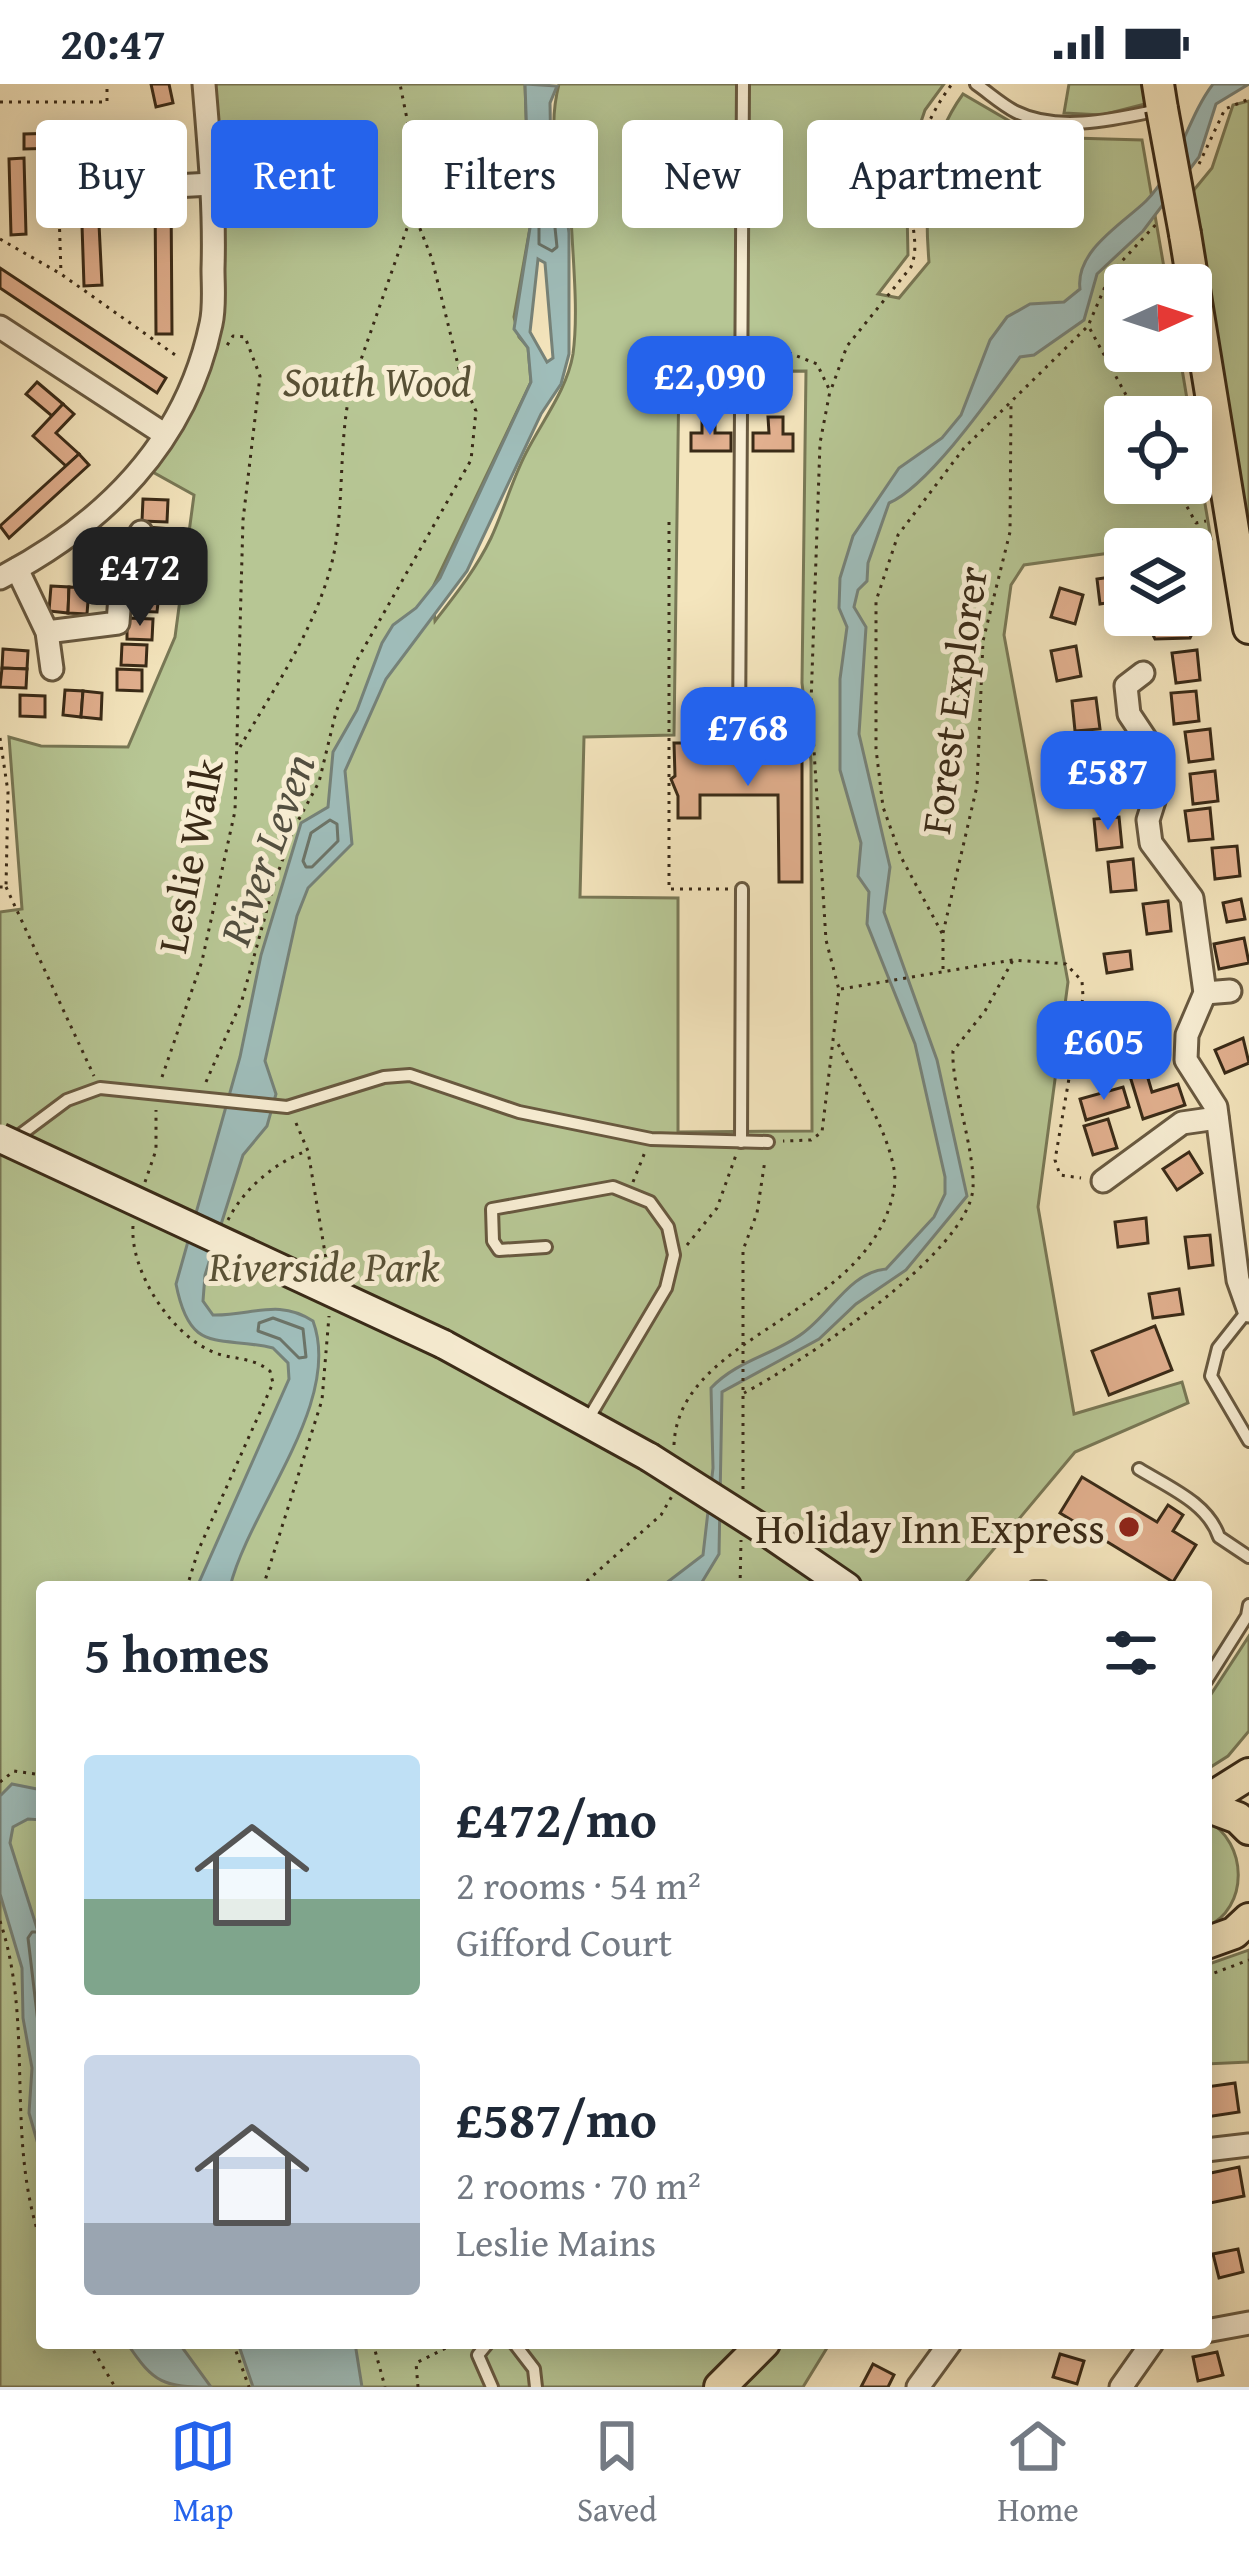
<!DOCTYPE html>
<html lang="en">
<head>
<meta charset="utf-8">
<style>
	body { margin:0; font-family:"Gentium Book Plus",serif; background:#f2f2f3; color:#1f2937; height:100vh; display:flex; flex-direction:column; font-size:45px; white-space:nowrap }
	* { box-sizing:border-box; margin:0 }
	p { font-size:39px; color:#747a83 }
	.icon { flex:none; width:66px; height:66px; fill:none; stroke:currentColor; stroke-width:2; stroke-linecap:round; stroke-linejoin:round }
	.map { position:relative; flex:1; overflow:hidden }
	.sheet { position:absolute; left:36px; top:1497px; width:1176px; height:768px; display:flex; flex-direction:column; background:#fff; border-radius:12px; box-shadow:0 6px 30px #0003 }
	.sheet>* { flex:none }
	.top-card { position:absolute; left:36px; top:36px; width:1179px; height:108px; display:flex; gap:24px }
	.needle { width:78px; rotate:87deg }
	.buttons { position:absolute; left:1104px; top:180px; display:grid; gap:24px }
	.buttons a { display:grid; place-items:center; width:108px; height:108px; border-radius:12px; background:#fff; box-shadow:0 6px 30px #0003; font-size:60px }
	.price { position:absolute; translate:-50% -102px; padding:0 27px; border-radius:24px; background:#2563eb; color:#fff; font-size:39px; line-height:78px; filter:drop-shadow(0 3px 6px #0008) }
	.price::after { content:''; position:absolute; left:50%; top:72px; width:36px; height:27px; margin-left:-18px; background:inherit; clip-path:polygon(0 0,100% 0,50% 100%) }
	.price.selected { background:#222; color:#fff }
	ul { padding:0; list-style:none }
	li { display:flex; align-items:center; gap:36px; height:300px; padding:0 48px }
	li span { display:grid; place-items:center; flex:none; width:336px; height:240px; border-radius:12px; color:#555 }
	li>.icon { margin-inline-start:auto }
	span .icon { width:144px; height:144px; fill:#fffc; stroke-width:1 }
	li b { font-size:51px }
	h2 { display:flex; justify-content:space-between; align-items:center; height:144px; padding:0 48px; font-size:51px }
	.chip { padding:0 42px; border-radius:12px; background:#fff; box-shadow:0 6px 30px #0003; font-size:42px; line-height:108px }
	.chip.selected { background:#2563eb; color:#fff }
	.status { display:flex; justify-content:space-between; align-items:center; height:84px; padding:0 60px; background:#fff; direction:ltr }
	.status svg { height:33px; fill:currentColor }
	.tab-bar { display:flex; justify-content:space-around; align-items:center; height:168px; border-top:3px solid #e0e1e3; background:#fff; font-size:33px; color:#747a83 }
	.tab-bar a { display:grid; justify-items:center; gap:6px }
	.tab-bar .selected { color:#2563eb }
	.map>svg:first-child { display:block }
	.green { fill:#b7c694; stroke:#787856; stroke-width:3; fill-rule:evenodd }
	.water { fill:#9fbdba; stroke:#768279; stroke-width:3; fill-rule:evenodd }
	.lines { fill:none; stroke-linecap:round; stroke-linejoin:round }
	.shore { stroke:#6c7468; stroke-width:3 }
	.building { fill:#e2b08f; stroke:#392a17; stroke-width:3 }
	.service-casing { stroke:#685940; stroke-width:16 }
	.minor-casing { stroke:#685940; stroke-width:27 }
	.secondary-casing { stroke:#392a17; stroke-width:33 }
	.primary-casing { stroke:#392a17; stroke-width:36 }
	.path { stroke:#392a17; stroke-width:3; stroke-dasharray:3 6; stroke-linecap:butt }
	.service { stroke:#f8eed4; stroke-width:10 }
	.minor { stroke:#f8eed4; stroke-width:21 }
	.secondary { stroke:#f8eed4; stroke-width:27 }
	.primary { stroke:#f4e5bd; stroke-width:30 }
	.secondary-bridge-casing { stroke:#392a17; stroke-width:33; stroke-linecap:butt }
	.primary-bridge-casing { stroke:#392a17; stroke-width:36; stroke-linecap:butt }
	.secondary-bridge { stroke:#f8eed4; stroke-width:27 }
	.primary-bridge { stroke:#f4e5bd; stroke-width:30 }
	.poi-dot { fill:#8f2418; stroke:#f8eed4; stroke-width:4.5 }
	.labels { text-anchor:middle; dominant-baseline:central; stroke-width:10; stroke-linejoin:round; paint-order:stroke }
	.park-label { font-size:42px; font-style:italic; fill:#585136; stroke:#f8eed4 }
	.street-label { font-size:42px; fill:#392a17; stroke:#f8eed4 }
	.poi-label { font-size:42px; fill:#392a17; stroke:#f8eed4; text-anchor:end }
	.water-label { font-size:45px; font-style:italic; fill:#524f40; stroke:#f8eed4 }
</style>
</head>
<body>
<div class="status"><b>20:47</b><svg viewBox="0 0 49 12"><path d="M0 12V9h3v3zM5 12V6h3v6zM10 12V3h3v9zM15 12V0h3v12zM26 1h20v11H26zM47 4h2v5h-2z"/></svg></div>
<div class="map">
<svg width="1249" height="2303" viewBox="0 0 1249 2303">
	<rect width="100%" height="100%" fill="#f4e5bd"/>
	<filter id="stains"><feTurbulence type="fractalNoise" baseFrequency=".00167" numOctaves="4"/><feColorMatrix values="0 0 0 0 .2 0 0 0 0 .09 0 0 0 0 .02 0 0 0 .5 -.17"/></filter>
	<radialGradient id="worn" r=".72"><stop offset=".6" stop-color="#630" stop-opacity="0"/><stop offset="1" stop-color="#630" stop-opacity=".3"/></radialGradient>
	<g class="green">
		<path d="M211 0H525L530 144 514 233 519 253 528 263 531 298 432 505 435 537C456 510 476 485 491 454 504 426 512 396 526 369 542 337 567 306 573 270 578 233 574 189 572 151 569 90 543 64 559 0H944L925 26 906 82 908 171 878 210 899 214 929 178C924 117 926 61 963 10L1037 53 1142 56 1167 201H1125V267H1179L1190 333H1125V399H1191V338L1211 455 1024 481 1011 501 1004 551 1068 898 1038 1123 1074 1330 1182 1298 1188 1319 1075 1368 962 1503H42V2259H755L711 2303H0V828L22 825 9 653 41 662 128 663 175 553 194 411 151 387 217 235ZM806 287 802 599 811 677 812 1047 678 1048V814L580 813 584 653 674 651 679 288Z"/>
		<polygon points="1069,0 1145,0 1149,19 1102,31 1064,29"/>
		<polygon points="1249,17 1249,468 1189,112 1212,84 1233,21"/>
		<polygon points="1249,1552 1249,1647 1228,1672 1206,1686 1206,1618"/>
		<path d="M1206 1736C1249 1758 1249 1825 1206 1843Z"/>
		<polygon points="1249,1866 1249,1978 1206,1980 1206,1881"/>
		<polygon points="783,2259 830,2259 803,2303 738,2303"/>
	</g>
	<g class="water">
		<path d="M525 0 557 2 550 19 551 75 563 102 569 149V270L561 300 541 330 467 487 386 595 345 687 352 760 308 804 297 832 265 977 276 1010 267 1042 243 1071 205 1191 203 1217 213 1231C251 1232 278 1214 313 1237 343 1318 250 1423 230 1503H197L289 1295 288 1279 273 1264C218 1251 190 1272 176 1200L240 973 261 871 301 739 328 723 333 668 357 626 382 559 393 541 416 524 440 494 531 298 528 264 514 245 530 144ZM538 175 545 179 553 274 547 278 530 248Z"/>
		<path d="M1213 0H1249L1216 20 1199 73 1143 147 1097 190 1084 236 1034 271 1020 273C993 310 929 402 889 419L868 479 867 497 858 506 854 523 866 543 859 650 890 783 884 828 937 976 967 1112 906 1186 856 1220 819 1255 722 1308 719 1470 699 1503H661L703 1471 713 1384 711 1304C737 1276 774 1271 803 1249 831 1229 850 1188 886 1185L934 1133 945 1110V1093L915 960 867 840 869 808 858 792 861 759 840 686V595L847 543 839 524 840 494 853 452 899 384 942 354 961 331 990 256 1007 233 1030 220 1064 218 1080 205C1075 167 1122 140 1146 117 1178 85 1187 34 1213 0Z"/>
		<polygon points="12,1700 42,1706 42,1736 28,1735 13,1743 10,1759 42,1860 42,2074 29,2029 32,1984 23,1934 22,1884 0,1810 0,1712"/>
		<path d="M127 2259H179L211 2303C164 2303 154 2300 127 2259Z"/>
		<polygon points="238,2259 355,2259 362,2303 253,2303"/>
	</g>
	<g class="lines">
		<g class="shore">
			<polygon points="545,101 551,105 557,163 552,167 539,160 539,106"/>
			<polygon points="330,736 337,740 338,757 312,783 306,783 303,777 311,749"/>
			<polygon points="273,1234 303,1245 306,1273 299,1274 280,1255 258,1247 259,1239"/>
			<polyline points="42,1848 32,1848 28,1854 42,1972"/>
		</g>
	</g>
	<g class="building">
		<polygon points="151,0 169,0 173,19 156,23"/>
		<polygon points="172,46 172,61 24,65 24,50"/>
		<polygon points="24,74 26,150 11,151 9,75"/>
		<polygon points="155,108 171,108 172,250 156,250"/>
		<polygon points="99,140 102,201 84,202 82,141"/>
		<polygon points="0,184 166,294 157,309 0,204"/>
		<polygon points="37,298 63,320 52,332 26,310"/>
		<polygon points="63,320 74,330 56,349 79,370 66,382 33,352"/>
		<polygon points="702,333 715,333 715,349 731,349 731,367 691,367 691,349 702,349"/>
		<polygon points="768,333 783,333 783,350 793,350 793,367 753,367 753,349 769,349"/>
		<polygon points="79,370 89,381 9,454 0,442"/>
		<polygon points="143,415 168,416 167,438 142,437"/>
		<polygon points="146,443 171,445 171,463 145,462"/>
		<polygon points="145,462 171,463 169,482 144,481"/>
		<polygon points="85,474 110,475 109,496 84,495"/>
		<polygon points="134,489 160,490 159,509 133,507"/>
		<polygon points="1125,491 1125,516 1100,520 1097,495"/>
		<polygon points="51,502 69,503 68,529 49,527"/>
		<polygon points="69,503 89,504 87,530 68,529"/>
		<polygon points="1060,504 1083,511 1075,540 1051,533"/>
		<polygon points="133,507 159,509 157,528 132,527"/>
		<polygon points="1143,531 1185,531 1198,537 1190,554 1155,555"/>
		<polygon points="127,534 153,535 152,556 127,555"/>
		<polygon points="122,560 147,561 146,582 121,581"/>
		<polygon points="1076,562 1081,592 1057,597 1051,567"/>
		<polygon points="3,565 28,567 27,585 2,584"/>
		<polygon points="1197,566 1200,596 1176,599 1172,569"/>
		<polygon points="2,584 27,585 26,604 0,603"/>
		<polygon points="117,585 142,586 142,607 117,606"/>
		<polygon points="65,606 83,607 81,633 63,631"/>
		<polygon points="83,607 102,609 101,635 81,633"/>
		<polygon points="1196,607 1199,637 1174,640 1171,609"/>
		<polygon points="20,611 45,612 45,633 20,632"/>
		<polygon points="1096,614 1100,645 1075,647 1072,617"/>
		<polygon points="1210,645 1213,675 1189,678 1185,648"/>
		<polygon points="1109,651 1113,681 1088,684 1085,654"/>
		<polygon points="674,659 698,659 699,666 776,667 776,660 802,660 802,798 779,798 778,711 700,711 700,734 678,734 678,712 671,695 675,692"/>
		<polygon points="1215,687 1218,717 1193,720 1190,690"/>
		<polygon points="1124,688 1127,718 1103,721 1099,691"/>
		<polygon points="1210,724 1213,755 1189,757 1185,727"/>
		<polygon points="1119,733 1122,763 1097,766 1094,735"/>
		<polygon points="1237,762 1240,792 1215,795 1212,764"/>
		<polygon points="1133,775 1136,806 1111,808 1108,778"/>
		<polygon points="1241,815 1245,835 1227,838 1223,819"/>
		<polygon points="1168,817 1171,847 1147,850 1143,820"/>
		<polygon points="1244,854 1249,879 1219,885 1214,860"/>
		<polygon points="1130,867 1132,885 1107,889 1104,870"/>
		<polygon points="1160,945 1165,960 1140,969 1135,954"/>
		<polygon points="1243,954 1249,979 1225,989 1215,966"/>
		<polygon points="1145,984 1152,1008 1178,1000 1185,1021 1143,1035 1129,989"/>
		<polygon points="1123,1003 1129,1023 1086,1036 1080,1015"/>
		<polygon points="1108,1035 1117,1064 1093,1071 1084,1042"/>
		<polygon points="1189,1068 1202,1089 1177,1106 1163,1085"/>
		<polygon points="1146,1134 1148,1159 1118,1163 1115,1138"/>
		<polygon points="1210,1151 1213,1181 1189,1184 1185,1153"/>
		<polygon points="1179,1205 1183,1230 1153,1234 1149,1210"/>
		<polygon points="1155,1242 1172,1286 1109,1311 1092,1267"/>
		<polygon points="1082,1393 1157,1438 1168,1421 1183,1431 1173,1447 1196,1461 1173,1498 1060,1429"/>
		<polygon points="1235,1999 1239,2028 1206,2033 1206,2003"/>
		<polygon points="1239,2083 1244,2112 1210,2119 1206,2090"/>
		<polygon points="1238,2165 1243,2188 1219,2194 1213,2170"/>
		<polygon points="1217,2268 1223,2291 1198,2297 1193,2273"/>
		<polygon points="1060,2270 1084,2277 1077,2300 1053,2293"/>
		<polygon points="873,2280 894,2291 888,2303 861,2303"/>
	</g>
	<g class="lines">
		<defs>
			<g id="service">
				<path d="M976 0C989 9 1002 21 1016 28 1058 49 1116 35 1159 26"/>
				<polyline points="739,653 743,0"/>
				<polyline points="12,1057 67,1016 100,1004 287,1023 384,993 410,991 519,1028 651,1055 768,1058"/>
				<polyline points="741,1058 742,805"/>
				<polyline points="546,1163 499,1166 493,1157 492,1125 613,1103 650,1118 668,1143 674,1171 666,1204 587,1337"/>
				<polyline points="1248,1226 1218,1264 1211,1292 1249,1357"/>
				<path d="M1139 1385C1168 1403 1208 1419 1219 1453L1249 1473"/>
				<polyline points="1034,1503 1043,1503"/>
				<polyline points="1206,1597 1247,1532 1249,1521"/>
				<polyline points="488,2259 478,2271 492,2303"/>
				<polyline points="514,2259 534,2285 536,2303"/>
			</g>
			<g id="minor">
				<polyline points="59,108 212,100"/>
				<polyline points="0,243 164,350"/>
				<polyline points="17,485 47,548 52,585"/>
				<path d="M0 494C104 440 186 359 211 240 215 223 213 202 213 185 215 122 209 62 204 0"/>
				<polyline points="47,548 118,539 122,485 141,448"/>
				<polyline points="1143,589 1126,602 1129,630 1159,675 1160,698 1148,736 1151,759 1192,814 1205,909 1187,951 1186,976 1216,1023 1238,1196 1249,1227"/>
				<polyline points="1205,909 1230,907"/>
				<polyline points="1103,1097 1182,1039 1217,1034"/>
				<polyline points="1206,2066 1249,2061"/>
				<polyline points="1206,2247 1249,2239"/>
				<polyline points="918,2303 950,2259"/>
				<polyline points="1121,2303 1152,2259"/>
			</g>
			<g id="secondary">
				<polyline points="443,1260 649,1373"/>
				<polyline points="764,1446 847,1503"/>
			</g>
			<g id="primary">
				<polyline points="1158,0 1162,25"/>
				<polyline points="1185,150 1249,544"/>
				<polyline points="1206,1717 1249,1690"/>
				<polyline points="1206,1722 1238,1734 1249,1745"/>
				<polyline points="1206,1859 1234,1849 1249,1835"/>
				<polyline points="720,2303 764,2259"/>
			</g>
		</defs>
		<use href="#service" class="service-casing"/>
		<use href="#minor" class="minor-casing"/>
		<use href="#secondary" class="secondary-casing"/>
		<use href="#primary" class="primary-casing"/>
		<g class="path">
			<polyline points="0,18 107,18 107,0"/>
			<polyline points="1199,80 1225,25 1249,15"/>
			<polyline points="59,127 61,190"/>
			<polyline points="0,155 61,190 178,273"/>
			<polyline points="1090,245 1138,333"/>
			<polyline points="754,262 772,262 817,280 830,307 820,359 811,619 826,856 839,906 822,1048 811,1056 783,1057"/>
			<path d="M832 303 847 262 911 183C919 163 912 147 912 126 910 79 924 37 952 0"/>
			<polyline points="1174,399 1196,439 1206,437"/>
			<polyline points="669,438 669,805 728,805"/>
			<polyline points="0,654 8,708 6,803 0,803"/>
			<path d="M240 663C276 601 322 535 335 464 344 412 339 359 350 307L413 127 414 70 400 0"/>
			<polyline points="6,803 94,992"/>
			<polyline points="943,849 977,702 983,557 1010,448 1011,320"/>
			<polyline points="943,885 943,851 901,773 883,723 876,665 876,517 898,451 964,364 1088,242 1111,189 1159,137"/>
			<polyline points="841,905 1013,876 1066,880 1082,897 1083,913 1055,1076 1060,1091 1081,1094"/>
			<polyline points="162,993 202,877 235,727 243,436 260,292 245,253 233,252 226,263"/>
			<polyline points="206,998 242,916 274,800 293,746 319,698 336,628 357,576 471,376 476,327 461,293 432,175 413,127"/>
			<polyline points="296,1039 308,1067 327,1181"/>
			<polyline points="145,1098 156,1066 156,1026"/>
			<polyline points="633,1098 645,1068"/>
			<path d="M228 1136C243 1106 273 1080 304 1068"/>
			<path d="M133 1142C130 1187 170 1248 209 1266 230 1277 250 1271 270 1287L273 1299 198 1467 187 1503"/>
			<polyline points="687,1161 717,1124 736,1071"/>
			<path d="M744 1309C799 1280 969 1169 973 1104 975 1065 951 1001 953 967L985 927 1013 876"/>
			<path d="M674 1361C678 1256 845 1235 887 1130 892 1116 897 1100 894 1085 886 1042 856 997 837 958"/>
			<polyline points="743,1405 743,1166 757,1129 765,1076"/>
			<polyline points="263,1503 322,1316 329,1232"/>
			<polyline points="580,1503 661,1431 672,1412"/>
			<polyline points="740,1503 741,1456"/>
			<polyline points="0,1698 14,1687 42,1691"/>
			<path d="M0 1837C35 1941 4 2054 42 2161"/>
			<polyline points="1206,1892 1249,1876"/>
			<polyline points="89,2259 115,2303"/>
			<polyline points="233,2259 249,2303"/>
			<polyline points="373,2259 385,2303"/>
			<polyline points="418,2303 416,2279 456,2259"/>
		</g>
		<use href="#service" class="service"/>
		<use href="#minor" class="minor"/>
		<use href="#secondary" class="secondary"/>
		<use href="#primary" class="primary"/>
		<defs>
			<g id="secondary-bridge">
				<polyline points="0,1054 443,1260"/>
				<polyline points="649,1373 764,1446"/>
			</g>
			<polyline id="primary-bridge" points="1162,25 1185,150"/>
		</defs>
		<use href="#secondary-bridge" class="secondary-bridge-casing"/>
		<use href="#primary-bridge" class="primary-bridge-casing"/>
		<use href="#secondary-bridge" class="secondary-bridge"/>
		<use href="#primary-bridge" class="primary-bridge"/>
	</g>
	<circle class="poi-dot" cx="1129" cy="1443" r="12"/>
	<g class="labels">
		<g class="park-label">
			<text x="377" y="296">South Wood</text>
			<text x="324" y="1181">Riverside Park</text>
		</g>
		<g class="street-label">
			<text transform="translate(953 616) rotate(-82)">Forest Explorer</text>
			<text transform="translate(189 772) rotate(-79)">Leslie Walk</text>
		</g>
		<g class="poi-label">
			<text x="1105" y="1443">Holiday Inn Express</text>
		</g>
		<g class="water-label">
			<text transform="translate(266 765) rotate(-70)">River Leven</text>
		</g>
	</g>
	<rect width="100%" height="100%" filter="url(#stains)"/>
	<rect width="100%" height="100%" fill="url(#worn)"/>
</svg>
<div class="buttons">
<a><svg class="needle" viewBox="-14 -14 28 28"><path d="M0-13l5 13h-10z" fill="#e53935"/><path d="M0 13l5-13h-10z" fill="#747a83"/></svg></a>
<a><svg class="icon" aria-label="locate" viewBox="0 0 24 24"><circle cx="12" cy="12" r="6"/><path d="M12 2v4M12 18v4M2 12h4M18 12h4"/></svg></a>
<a><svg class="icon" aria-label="layers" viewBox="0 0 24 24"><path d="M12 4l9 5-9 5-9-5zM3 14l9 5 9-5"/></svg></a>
</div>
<b class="price" style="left:710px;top:354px">£2,090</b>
<b class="price selected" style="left:140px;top:545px">£472</b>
<b class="price" style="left:748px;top:705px">£768</b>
<b class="price" style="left:1108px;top:749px">£587</b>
<b class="price" style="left:1104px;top:1019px">£605</b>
<div class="top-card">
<a class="chip">Buy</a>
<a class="chip selected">Rent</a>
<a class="chip">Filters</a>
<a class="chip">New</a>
<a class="chip">Apartment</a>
</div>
<section class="sheet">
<h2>5 homes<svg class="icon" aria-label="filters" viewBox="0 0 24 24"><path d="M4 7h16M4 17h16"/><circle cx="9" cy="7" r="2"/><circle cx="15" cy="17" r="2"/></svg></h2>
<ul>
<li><span style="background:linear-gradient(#bfe0f5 60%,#7fa58c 0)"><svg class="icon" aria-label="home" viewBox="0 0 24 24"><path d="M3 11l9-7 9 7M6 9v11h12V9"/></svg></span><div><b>£472/mo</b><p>2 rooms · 54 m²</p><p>Gifford Court</p></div></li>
<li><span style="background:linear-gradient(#c9d6e8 70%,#9aa5b1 0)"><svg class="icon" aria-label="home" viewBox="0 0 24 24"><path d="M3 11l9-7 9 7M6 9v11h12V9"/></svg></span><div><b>£587/mo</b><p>2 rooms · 70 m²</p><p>Leslie Mains</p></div></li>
</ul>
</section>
</div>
<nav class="tab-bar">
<a class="selected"><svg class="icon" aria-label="map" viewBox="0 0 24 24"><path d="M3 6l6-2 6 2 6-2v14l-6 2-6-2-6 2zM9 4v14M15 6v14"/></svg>Map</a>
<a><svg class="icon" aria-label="saved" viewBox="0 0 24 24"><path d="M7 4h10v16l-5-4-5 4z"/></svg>Saved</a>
<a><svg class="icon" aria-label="home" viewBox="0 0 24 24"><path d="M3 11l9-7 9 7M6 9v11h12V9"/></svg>Home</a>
</nav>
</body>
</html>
